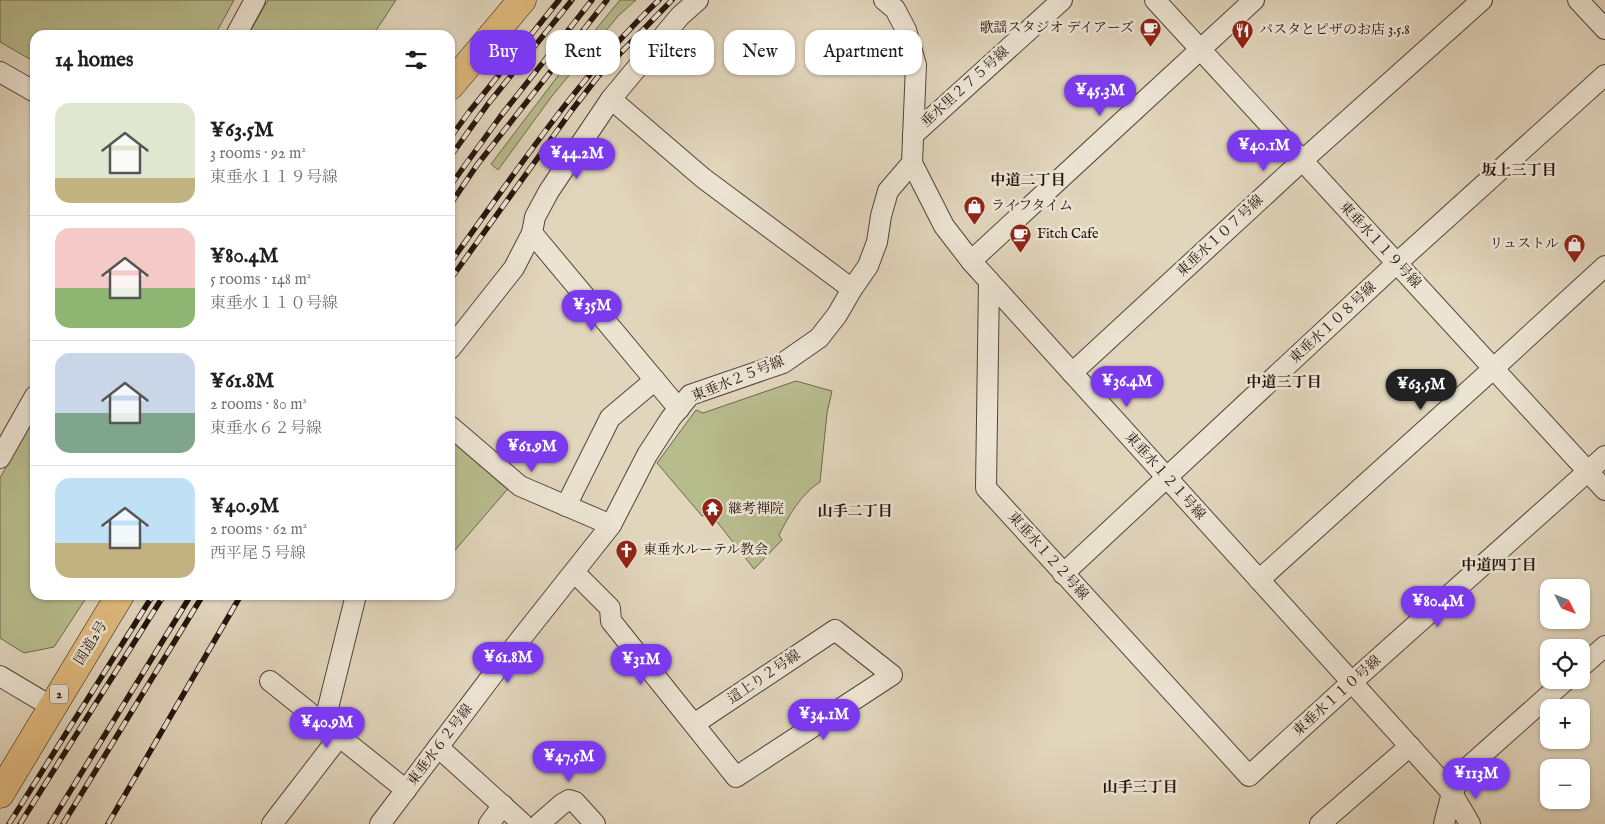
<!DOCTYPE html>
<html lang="en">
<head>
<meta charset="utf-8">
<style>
	body { margin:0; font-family:"IM FELL English","Noto Serif JP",serif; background:#f6f6f6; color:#202124; height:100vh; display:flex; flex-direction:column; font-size:19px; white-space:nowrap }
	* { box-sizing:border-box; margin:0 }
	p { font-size:16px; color:#757577 }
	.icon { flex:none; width:28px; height:28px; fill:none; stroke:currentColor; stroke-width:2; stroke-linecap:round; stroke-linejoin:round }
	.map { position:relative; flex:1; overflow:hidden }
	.panel { position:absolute; left:30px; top:30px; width:425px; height:570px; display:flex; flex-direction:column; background:#fff; border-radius:15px; box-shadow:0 1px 4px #0004 }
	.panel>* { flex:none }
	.hud { position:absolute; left:470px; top:30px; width:475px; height:45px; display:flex; gap:10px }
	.needle { width:32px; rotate:132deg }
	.controls { position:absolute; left:1540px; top:579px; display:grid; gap:10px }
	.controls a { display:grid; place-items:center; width:50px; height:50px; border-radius:10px; background:#fff; box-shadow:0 1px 4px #0004; font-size:25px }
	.price { position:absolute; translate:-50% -42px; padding:0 11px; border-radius:18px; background:#7c3aed; color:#fff; font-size:16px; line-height:32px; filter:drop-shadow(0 1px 2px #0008) }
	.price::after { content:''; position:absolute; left:50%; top:30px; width:15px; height:11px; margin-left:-8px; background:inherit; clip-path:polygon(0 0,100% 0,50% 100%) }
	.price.active { background:#222; color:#fff }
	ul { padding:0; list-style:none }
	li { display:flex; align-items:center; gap:15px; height:125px; padding:0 25px }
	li+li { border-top:1px solid #e0e0e0 }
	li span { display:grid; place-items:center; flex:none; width:140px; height:100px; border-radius:15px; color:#555 }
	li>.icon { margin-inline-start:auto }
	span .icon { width:60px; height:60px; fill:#fffc; stroke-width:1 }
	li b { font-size:21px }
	h2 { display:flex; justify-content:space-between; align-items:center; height:60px; padding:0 25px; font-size:21px }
	.chip { padding:0 18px; border-radius:15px; background:#fff; box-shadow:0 1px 4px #0004; font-size:18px; line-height:45px }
	.chip.active { background:#7c3aed; color:#fff }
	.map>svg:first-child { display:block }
	.green { fill:#b7bc8d; stroke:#6e684e }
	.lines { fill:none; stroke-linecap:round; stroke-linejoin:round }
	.minor-casing { stroke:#53443a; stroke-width:22 }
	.highway-casing { stroke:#24140e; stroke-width:29 }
	.minor { stroke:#ece4d3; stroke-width:20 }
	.highway { stroke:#e0ba7e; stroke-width:28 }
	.rail-casing { stroke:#24140e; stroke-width:5.5 }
	.rail { stroke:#ece4d3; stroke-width:4; stroke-dasharray:11; stroke-linecap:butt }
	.labels { text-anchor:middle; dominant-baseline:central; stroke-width:5; stroke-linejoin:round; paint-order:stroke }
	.shield { fill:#ece4d3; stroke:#605249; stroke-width:1 }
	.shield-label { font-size:12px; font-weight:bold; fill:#24140e }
	.poi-label { font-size:14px; fill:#24140e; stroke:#ece4d3; text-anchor:start }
	.street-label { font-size:14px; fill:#24140e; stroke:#ece4d3 }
	.neighbourhood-label { font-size:15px; font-weight:bold; fill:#24140e; stroke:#ece4d3 }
</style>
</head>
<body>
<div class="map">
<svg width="1605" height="824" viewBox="0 0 1605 824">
	<rect width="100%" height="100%" fill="#e1d5bc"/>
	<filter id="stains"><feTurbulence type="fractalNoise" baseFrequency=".004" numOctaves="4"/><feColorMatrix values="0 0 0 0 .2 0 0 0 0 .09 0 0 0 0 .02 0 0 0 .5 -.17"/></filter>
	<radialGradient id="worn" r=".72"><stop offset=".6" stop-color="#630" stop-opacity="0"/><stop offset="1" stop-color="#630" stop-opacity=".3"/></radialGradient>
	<g class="green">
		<polygon points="0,0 234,0 215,35 35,35 35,62 0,42"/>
		<polygon points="268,0 396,0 373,35 248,35"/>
		<polygon points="620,0 636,0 618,16 552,96 498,170 491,164 564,68"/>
		<path d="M796 381 832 391 827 413 820 482C801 494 789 515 779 535L782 540 754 569 711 514 702 516 657 463 696 410 703 413Z"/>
		<polygon points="35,415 35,595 88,595 54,647 24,653 0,638 0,478"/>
		<polygon points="450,432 512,484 450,556"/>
	</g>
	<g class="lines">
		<defs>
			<g id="minor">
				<polyline points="884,0 895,9 906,30 916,65 912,163 944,226 971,261 1452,793 1470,824"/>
				<polyline points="1155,0 1605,490"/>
				<polyline points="1578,0 1605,29"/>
				<polyline points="236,35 255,0"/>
				<polyline points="0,72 35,92"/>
				<polyline points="611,99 703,178 852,289"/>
				<polyline points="913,135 1062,0"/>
				<polyline points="532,233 679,409"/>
				<polyline points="971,261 1254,0"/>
				<polyline points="989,281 986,488 1249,776 1352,682 1605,456"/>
				<polyline points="450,349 514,268 532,233 535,217 549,191 611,99 680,16 698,0"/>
				<polyline points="1072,373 1303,160 1482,0"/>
				<polyline points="450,426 520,486 611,525"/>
				<polyline points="0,458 35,396"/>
				<polyline points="566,506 610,418 655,380"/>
				<polyline points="574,572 610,608 611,621 736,777 892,675 835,630 694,724"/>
				<polyline points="1063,574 1397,263 1605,75"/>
				<polyline points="1259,580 1494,368 1605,266"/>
				<polyline points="1581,667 1605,646"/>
				<polyline points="0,676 52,707"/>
				<polyline points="270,681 406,790"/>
				<polyline points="324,724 356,595"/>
				<polyline points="438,747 523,824"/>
				<polyline points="272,824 339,737"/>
				<polyline points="380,824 504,660 611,525 647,455 671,418 690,395 783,363 819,338 837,315 852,289 868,266 877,242 881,216 888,191 912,163"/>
				<polyline points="489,824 503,805"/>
				<polyline points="539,824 562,804 569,800 575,802 595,824"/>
				<polyline points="1320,824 1410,746"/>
				<polyline points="1444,824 1452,793 1466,769 1566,680"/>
			</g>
			<g id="highway">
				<polyline points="450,86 522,0"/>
				<polyline points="0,794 120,595"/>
			</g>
		</defs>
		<use href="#minor" class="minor-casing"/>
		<use href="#highway" class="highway-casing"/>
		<use href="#minor" class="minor"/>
		<use href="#highway" class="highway"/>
		<defs>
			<g id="rail">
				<polyline points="450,138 469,112 559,0"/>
				<polyline points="450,157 488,104 572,0"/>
				<polyline points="450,186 500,117 592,0"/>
				<polyline points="450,205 477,165 607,0"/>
				<path d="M450 263C516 172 578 77 659 0"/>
				<polyline points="450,280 572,110 600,74 672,0"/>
				<polyline points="9,824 153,595"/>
				<polyline points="20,824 164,595"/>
				<polyline points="50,824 191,595"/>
				<polyline points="63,824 203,595"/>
				<polyline points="108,824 241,595"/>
			</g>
		</defs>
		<use href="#rail" class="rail-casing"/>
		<use href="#rail" class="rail"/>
	</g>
	<defs>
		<symbol id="cafe-pin" viewBox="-11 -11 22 30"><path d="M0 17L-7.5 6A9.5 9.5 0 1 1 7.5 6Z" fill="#8f2418" stroke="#ece4d3"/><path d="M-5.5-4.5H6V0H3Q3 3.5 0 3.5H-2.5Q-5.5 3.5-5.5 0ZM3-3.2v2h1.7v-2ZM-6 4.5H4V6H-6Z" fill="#fff"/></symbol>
		<symbol id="restaurant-pin" viewBox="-11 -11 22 30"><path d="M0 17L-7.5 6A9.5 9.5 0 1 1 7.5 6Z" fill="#8f2418" stroke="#ece4d3"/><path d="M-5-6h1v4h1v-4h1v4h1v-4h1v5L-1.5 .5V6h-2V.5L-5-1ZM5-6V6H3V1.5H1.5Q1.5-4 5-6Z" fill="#fff"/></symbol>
		<symbol id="shop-pin" viewBox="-11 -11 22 30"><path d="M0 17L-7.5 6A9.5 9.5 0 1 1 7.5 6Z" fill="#8f2418" stroke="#ece4d3"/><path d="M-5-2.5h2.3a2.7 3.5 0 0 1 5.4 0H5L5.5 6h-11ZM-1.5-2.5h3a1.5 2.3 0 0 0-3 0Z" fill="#fff"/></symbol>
		<symbol id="temple-pin" viewBox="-11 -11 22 30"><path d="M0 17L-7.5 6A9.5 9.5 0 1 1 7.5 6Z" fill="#8f2418" stroke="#ece4d3"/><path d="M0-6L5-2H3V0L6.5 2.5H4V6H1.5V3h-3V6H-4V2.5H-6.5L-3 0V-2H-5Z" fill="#fff"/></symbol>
		<symbol id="church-pin" viewBox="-11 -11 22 30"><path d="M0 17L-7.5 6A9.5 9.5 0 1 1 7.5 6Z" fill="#8f2418" stroke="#ece4d3"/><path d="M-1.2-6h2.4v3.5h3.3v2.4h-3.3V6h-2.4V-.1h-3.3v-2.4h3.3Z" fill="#fff"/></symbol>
	</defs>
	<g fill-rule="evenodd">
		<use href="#cafe-pin" x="1138" y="16" width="25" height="34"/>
		<use href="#restaurant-pin" x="1230" y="18" width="25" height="34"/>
		<use href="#shop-pin" x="962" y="194" width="25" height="34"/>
		<use href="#cafe-pin" x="1008" y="222" width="25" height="34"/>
		<use href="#shop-pin" x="1562" y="232" width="25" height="34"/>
		<use href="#temple-pin" x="700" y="496" width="25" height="34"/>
		<use href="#church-pin" x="614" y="538" width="25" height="34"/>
	</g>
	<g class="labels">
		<rect class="shield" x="50" y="684.5" width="18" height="19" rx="4"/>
		<g class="shield-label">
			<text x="59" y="694">2</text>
		</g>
		<g class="poi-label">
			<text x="1134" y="28" text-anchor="end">歌謡スタジオ デイアーズ</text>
			<text x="1259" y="30">パスタとピザのお店 3.5.8</text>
			<text x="991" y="206">ライフタイム</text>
			<text x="1037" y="234">Fitch Cafe</text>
			<text x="1559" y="244" text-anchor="end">リュストル</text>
			<text x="728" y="509">継考禅院</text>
			<text x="643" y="550">東垂水ルーテル教会</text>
		</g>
		<g class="street-label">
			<text transform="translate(965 87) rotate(-42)">垂水里２７５号線</text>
			<text transform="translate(1220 236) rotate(-43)">東垂水１０７号線</text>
			<text transform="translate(1380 245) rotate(47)">東垂水１１９号線</text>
			<text transform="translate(1333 323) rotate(-43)">東垂水１０８号線</text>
			<text transform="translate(738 379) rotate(-22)">東垂水２５号線</text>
			<text transform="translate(1165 476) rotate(48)">東垂水１２１号線</text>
			<text transform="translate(1048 556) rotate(48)">東垂水１２２号線</text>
			<text transform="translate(91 643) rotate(-58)">国道2号</text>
			<text transform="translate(764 677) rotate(-34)">這上り２号線</text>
			<text transform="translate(1337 696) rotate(-42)">東垂水１１０号線</text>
			<text transform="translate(440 745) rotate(-53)">東垂水６２号線</text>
		</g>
		<g class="neighbourhood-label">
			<text x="1519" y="170">坂上三丁目</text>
			<text x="1028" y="180">中道二丁目</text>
			<text x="1284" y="382">中道三丁目</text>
			<text x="855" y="511">山手二丁目</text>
			<text x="1499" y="565">中道四丁目</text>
			<text x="1140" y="787">山手三丁目</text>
		</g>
	</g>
	<rect width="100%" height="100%" filter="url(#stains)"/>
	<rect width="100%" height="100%" fill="url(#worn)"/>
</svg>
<div class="controls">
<a><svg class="needle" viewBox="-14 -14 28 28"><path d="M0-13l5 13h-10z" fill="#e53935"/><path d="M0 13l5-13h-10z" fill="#757577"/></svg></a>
<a><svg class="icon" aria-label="locate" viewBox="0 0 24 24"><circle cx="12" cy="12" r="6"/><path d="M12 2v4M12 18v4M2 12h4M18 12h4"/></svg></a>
<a>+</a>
<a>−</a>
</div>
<b class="price" style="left:1100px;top:117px">¥45.3M</b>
<b class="price" style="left:1264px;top:172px">¥40.1M</b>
<b class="price" style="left:577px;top:180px">¥44.2M</b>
<b class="price" style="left:592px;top:332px">¥35M</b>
<b class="price" style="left:1127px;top:408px">¥36.4M</b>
<b class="price active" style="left:1421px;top:411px">¥63.5M</b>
<b class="price" style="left:532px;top:473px">¥61.9M</b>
<b class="price" style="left:1438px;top:628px">¥80.4M</b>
<b class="price" style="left:508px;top:684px">¥61.8M</b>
<b class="price" style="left:641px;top:686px">¥31M</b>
<b class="price" style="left:824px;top:741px">¥34.1M</b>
<b class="price" style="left:327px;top:749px">¥40.9M</b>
<b class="price" style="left:569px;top:783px">¥47.5M</b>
<b class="price" style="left:1476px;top:800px">¥113M</b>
<div class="hud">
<a class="chip active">Buy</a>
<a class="chip">Rent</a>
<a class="chip">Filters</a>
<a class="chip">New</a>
<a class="chip">Apartment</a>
</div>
<section class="panel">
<h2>14 homes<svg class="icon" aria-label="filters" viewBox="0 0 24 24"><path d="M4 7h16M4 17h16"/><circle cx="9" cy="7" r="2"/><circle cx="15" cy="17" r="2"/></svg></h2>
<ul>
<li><span style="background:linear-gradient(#dfe7d0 75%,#c2b280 0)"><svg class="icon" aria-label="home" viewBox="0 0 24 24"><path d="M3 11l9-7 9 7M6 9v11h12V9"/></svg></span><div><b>¥63.5M</b><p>3 rooms · 92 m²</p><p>東垂水１１９号線</p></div></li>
<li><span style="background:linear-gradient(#f6c9c9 60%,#8fb573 0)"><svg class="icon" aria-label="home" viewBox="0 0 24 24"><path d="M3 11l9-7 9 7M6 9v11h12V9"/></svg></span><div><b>¥80.4M</b><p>5 rooms · 148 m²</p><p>東垂水１１０号線</p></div></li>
<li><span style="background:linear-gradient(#c9d6e8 60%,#7fa58c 0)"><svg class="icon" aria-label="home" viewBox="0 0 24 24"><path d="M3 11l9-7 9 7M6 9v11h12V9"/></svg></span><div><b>¥61.8M</b><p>2 rooms · 80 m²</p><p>東垂水６２号線</p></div></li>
<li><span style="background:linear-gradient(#bfe0f5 65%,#c2b280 0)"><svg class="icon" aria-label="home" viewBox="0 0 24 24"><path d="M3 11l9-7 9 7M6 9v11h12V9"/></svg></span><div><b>¥40.9M</b><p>2 rooms · 62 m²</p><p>西平尾５号線</p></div></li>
</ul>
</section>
</div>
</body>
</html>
